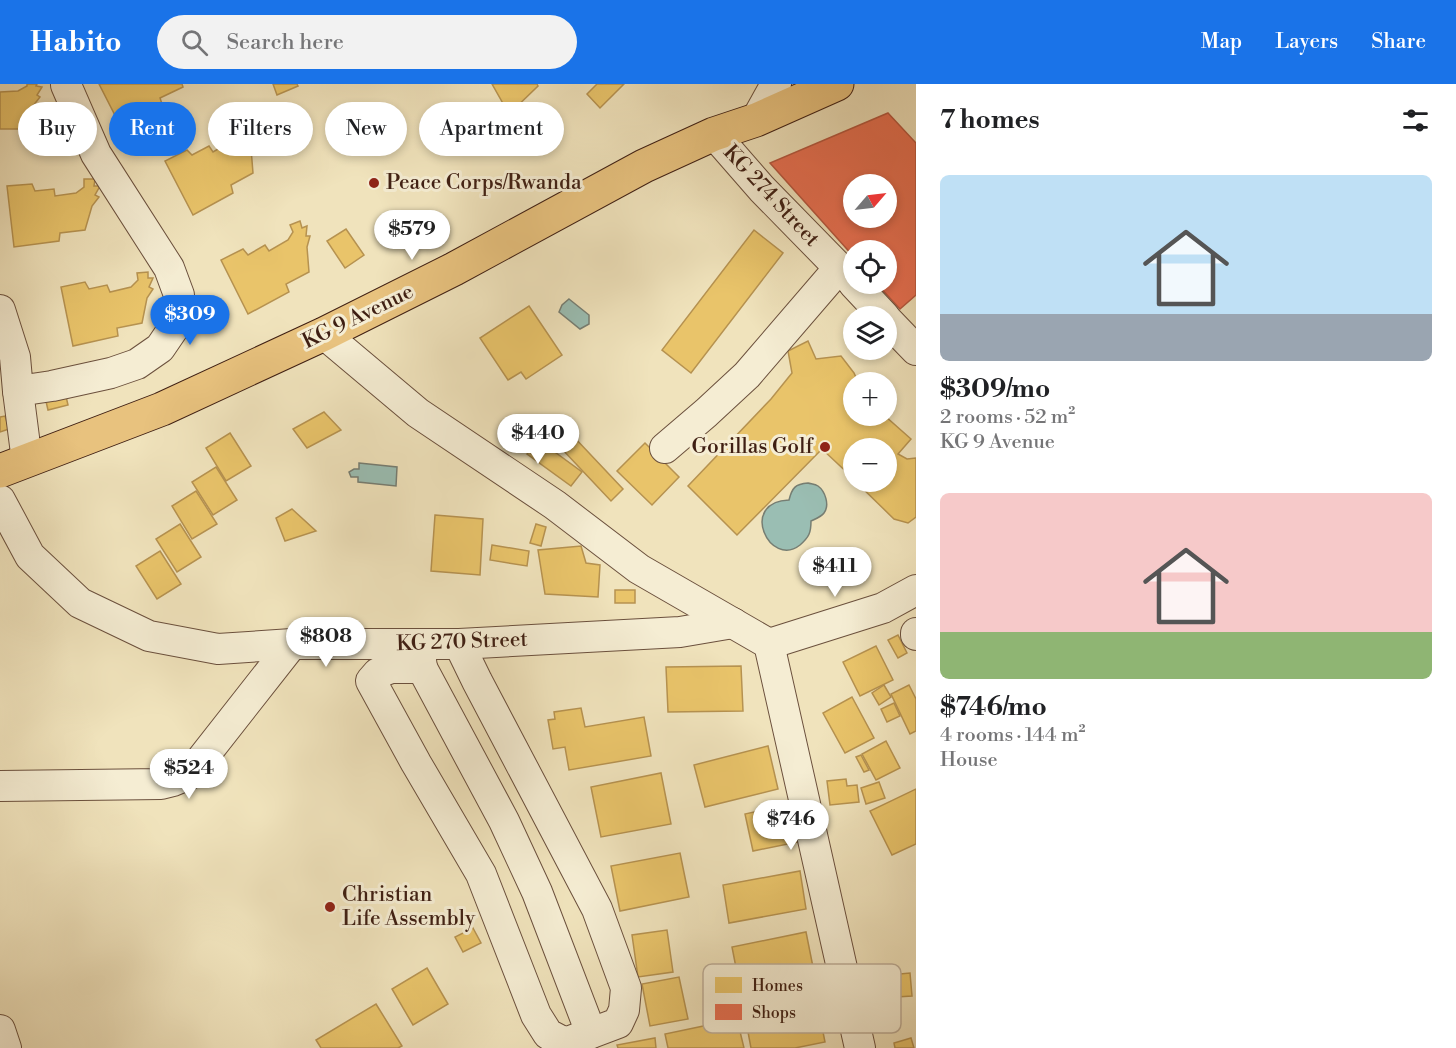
<!DOCTYPE html>
<html lang="en">
<head>
<meta charset="utf-8">
<style>
	body { margin:0; font-family:"Libre Bodoni",serif; background:#f2f2f2; color:#202124; height:100vh; display:flex; flex-direction:column; font-size:22px; white-space:nowrap }
	* { box-sizing:border-box; margin:0 }
	p { font-size:20px; color:#757577 }
	.icon { flex:none; width:33px; height:33px; fill:none; stroke:currentColor; stroke-width:2; stroke-linecap:round; stroke-linejoin:round }
	.map { position:relative; flex:1; overflow:hidden }
	.drawer { display:flex; flex-direction:column; background:#fff; width:540px }
	.drawer>* { flex:none }
	.guide { position:absolute; left:18px; top:18px; width:570px; height:54px; display:flex; gap:12px }
	.needle { width:39px; rotate:62deg }
	.tools { position:absolute; left:843px; top:90px; display:grid; gap:12px }
	.tools a { display:grid; place-items:center; width:54px; height:54px; border-radius:50%; background:#fff; box-shadow:0 3px 9px #0003; font-size:30px }
	.price { position:absolute; translate:-50% -51px; padding:0 14px; border-radius:21px; background:#fff; color:#222; font-size:20px; line-height:39px; filter:drop-shadow(0 2px 3px #0008) }
	.price::after { content:''; position:absolute; left:50%; top:36px; width:18px; height:14px; margin-left:-9px; background:inherit; clip-path:polygon(0 0,100% 0,50% 100%) }
	.price.on { background:#1a73e8; color:#fff }
	ul { padding:0; list-style:none }
	li { display:grid; align-content:center; gap:12px; height:318px; padding:0 24px }
	li span { display:grid; place-items:center; height:186px; border-radius:9px; color:#555 }
	li>.icon { margin-inline-start:auto }
	span .icon { width:108px; height:108px; fill:#fffc; stroke-width:1 }
	li b { font-size:26px }
	h2 { display:flex; justify-content:space-between; align-items:center; height:72px; padding:0 24px; font-size:26px }
	.pill { padding:0 21px; border-radius:27px; background:#fff; box-shadow:0 3px 9px #0003; font-size:21px; line-height:54px }
	.pill.on { background:#1a73e8; color:#fff }
	header { display:flex; align-items:center; gap:36px; box-sizing:border-box; height:84px; padding:0 30px; background:#1a73e8; color:#fff }
	header strong { font-size:28px }
	nav { display:flex; gap:33px; margin-inline-start:auto; font-size:21px }
	.search { width:420px; height:54px; background:#f2f2f2; display:flex; align-items:center; gap:15px; box-sizing:border-box; padding:0 21px; border-radius:33px; color:#757577; font-size:22px }
	main { display:flex; flex:1; min-height:0 }
	.map>svg:first-child { display:block }
	.water { fill:#9abeb3; stroke:#767e73; stroke-width:1.5 }
	.homes { fill:#e9c46a; stroke:#b69250; stroke-width:1.5 }
	.shops { fill:#e76f51; stroke:#b5573e; stroke-width:1.5; fill-rule:evenodd }
	.lines { fill:none; stroke-linecap:round; stroke-linejoin:round }
	.minor-casing { stroke:#6b503d; stroke-width:32 }
	.major-casing { stroke:#3f1f13; stroke-width:35 }
	.minor { stroke:#f5edd3; stroke-width:30 }
	.major { stroke:#e8c27e; stroke-width:33 }
	.poi-dot { fill:#8f2418; stroke:#f5edd3; stroke-width:2 }
	.labels { text-anchor:middle; dominant-baseline:central; stroke-width:6; stroke-linejoin:round; paint-order:stroke }
	.poi-label { font-size:21px; fill:#3f1f13; stroke:#f5edd3; text-anchor:start }
	.street-label { font-size:21px; fill:#3f1f13; stroke:#f5edd3 }
	.key { fill:#f5edd3; stroke:#beaf99; stroke-width:1.5 }
	.key-label { font-size:16px; fill:#3f1f13 }
</style>
</head>
<body>
<header>
<strong>Habito</strong>
<div class="search"><svg class="icon" aria-label="search" viewBox="0 0 24 24"><circle cx="10" cy="10" r="6"/><path d="M15 15l6 6"/></svg>Search here</div>
<nav><a>Map</a><a>Layers</a><a>Share</a></nav>
</header>
<main>
<div class="map">
<svg width="916" height="964" viewBox="0 0 916 964">
	<rect width="100%" height="100%" fill="#f0e3bc"/>
	<filter id="stains"><feTurbulence type="fractalNoise" baseFrequency=".00333" numOctaves="4"/><feColorMatrix values="0 0 0 0 .2 0 0 0 0 .09 0 0 0 0 .02 0 0 0 .5 -.17"/></filter>
	<radialGradient id="worn" r=".72"><stop offset=".6" stop-color="#630" stop-opacity="0"/><stop offset="1" stop-color="#630" stop-opacity=".3"/></radialGradient>
	<g class="water">
		<polygon points="569,215 589,231 589,240 580,245 559,228 562,221"/>
		<polygon points="359,379 397,383 396,402 358,398 358,393 351,393 349,388 354,385 359,385"/>
		<path d="M808 399C811 400 815 400 818 402 825 407 830 421 824 429 821 433 815 435 811 437 811 449 809 453 800 461 770 485 738 418 789 416 792 404 795 400 808 399Z"/>
	</g>
	<g class="homes">
		<polygon points="27,0 37,0 36,2 42,3 37,11 40,13 33,22 23,45 0,45 0,8 18,7 27,2"/>
		<polygon points="99,0 182,0 183,3 160,14 163,23 122,45"/>
		<polygon points="273,0 297,0 298,2 277,11"/>
		<polygon points="492,0 537,0 538,2 509,30"/>
		<polygon points="597,0 624,0 600,24 587,10"/>
		<polygon points="244,38 246,44 251,43 250,53 254,53 251,64 253,89 231,101 233,109 193,131 165,77 187,66 192,71 209,62 213,68 232,57 237,49 234,42"/>
		<polygon points="84,95 95,95 94,102 100,102 95,111 99,113 92,122 85,146 60,149 59,157 14,163 7,102 32,100 35,107 54,105 55,112 76,109 84,103"/>
		<polygon points="300,137 302,144 307,142 306,152 310,152 307,163 309,188 286,200 289,208 248,230 221,176 243,165 248,171 265,161 269,167 288,156 293,148 290,141"/>
		<polygon points="346,145 364,171 345,184 327,157"/>
		<polygon points="754,146 783,169 691,289 662,266"/>
		<polygon points="148,188 148,194 153,194 149,203 153,205 147,214 142,239 117,244 118,252 73,262 61,203 85,198 89,205 107,201 110,208 131,203 138,196 137,189"/>
		<polygon points="529,222 562,271 526,295 521,288 508,296 480,254"/>
		<polygon points="808,257 816,275 841,272 854,289 858,298 854,298 854,332 885,332 911,355 898,370 907,375 916,374 916,433 908,439 894,435 856,398 886,398 886,364 854,364 854,395 822,365 737,451 688,402 771,315 792,289 788,267"/>
		<polygon points="65,308 68,321 48,326 45,313"/>
		<polygon points="324,328 341,346 307,364 293,345"/>
		<polygon points="5,332 9,345 0,348 0,333"/>
		<polygon points="230,349 251,382 226,397 206,364"/>
		<polygon points="573,352 623,405 611,417 561,364"/>
		<polygon points="537,355 582,388 571,402 527,370"/>
		<polygon points="645,359 679,393 652,421 617,387"/>
		<polygon points="216,383 237,416 213,431 192,398"/>
		<polygon points="196,407 217,440 192,455 172,422"/>
		<polygon points="292,425 316,447 285,457 276,434"/>
		<polygon points="435,431 483,435 480,491 431,487"/>
		<polygon points="180,440 201,473 177,488 156,455"/>
		<polygon points="536,440 546,443 541,462 530,459"/>
		<polygon points="492,461 529,467 527,482 490,476"/>
		<polygon points="581,462 586,479 600,481 598,513 545,510 538,466"/>
		<polygon points="160,467 181,500 157,515 136,482"/>
		<rect x="615" y="506" width="20" height="13"/>
		<polygon points="898,551 907,569 898,574 888,556"/>
		<polygon points="876,562 893,596 860,612 843,578"/>
		<polygon points="741,582 743,627 668,628 666,583"/>
		<polygon points="884,601 891,613 879,621 872,609"/>
		<polygon points="909,601 916,615 916,647 910,650 891,610"/>
		<polygon points="852,613 874,654 845,669 823,629"/>
		<polygon points="894,619 900,632 887,638 881,625"/>
		<polygon points="581,624 585,643 644,633 651,672 569,686 565,663 553,665 548,636 555,635 554,628"/>
		<polygon points="886,657 900,684 876,696 862,670"/>
		<polygon points="768,662 778,705 705,723 694,681"/>
		<polygon points="861,671 869,686 864,688 856,673"/>
		<polygon points="661,689 671,740 601,753 591,703"/>
		<polygon points="846,695 847,702 857,701 859,718 830,721 827,697"/>
		<polygon points="879,698 885,714 866,720 861,704"/>
		<polygon points="916,705 916,760 892,771 870,727"/>
		<polygon points="790,720 798,758 753,767 745,730"/>
		<polygon points="680,769 689,813 620,827 611,782"/>
		<polygon points="800,787 806,825 729,839 723,801"/>
		<polygon points="473,844 481,859 463,868 455,853"/>
		<polygon points="667,846 673,888 638,893 632,851"/>
		<polygon points="806,848 814,888 740,904 732,863"/>
		<polygon points="427,884 448,920 413,941 392,905"/>
		<polygon points="910,889 912,912 880,914 878,892"/>
		<polygon points="679,893 688,935 650,942 642,900"/>
		<polygon points="817,918 825,958 795,964 751,964 745,932"/>
		<polygon points="376,920 402,962 398,964 321,964 316,956"/>
		<polygon points="737,935 744,964 668,964 665,950"/>
		<polygon points="655,954 656,964 618,964 617,961"/>
		<polygon points="911,954 914,964 895,964 894,959"/>
	</g>
	<path class="shops" d="M888 29 916 59V211L900 225 877 200H886V166H854V173L770 79ZM854 100H886V134H854Z"/>
	<g class="lines">
		<defs>
			<g id="minor">
				<polyline points="756,36 776,0"/>
				<polyline points="714,50 762,105 854,199"/>
				<polyline points="854,200 884,232"/>
				<polyline points="0,226 15,273 18,307 52,302 111,289 137,280 160,264 175,242 179,211 169,184 96,70 66,1"/>
				<polyline points="886,235 916,266"/>
				<polyline points="324,250 418,329 555,421 639,485 769,560 860,964"/>
				<polyline points="18,307 27,377"/>
				<polyline points="665,364 706,329 747,291 839,184"/>
				<polyline points="0,416 30,472 80,519 149,552 218,565 292,560 459,560 680,548 733,539"/>
				<polyline points="916,549 916,551"/>
				<polyline points="769,560 883,524 916,506"/>
				<polyline points="419,561 422,584 391,584 378,589 371,597 416,679 481,790 536,931 548,950 565,959 618,939 624,926 626,904 597,825 477,597 459,560"/>
				<polyline points="422,584 504,737 537,808 591,949"/>
				<polyline points="0,702 161,700 173,697 190,690 292,560"/>
				<polyline points="0,946 6,964"/>
			</g>
			<polyline id="major" points="0,387 162,325 324,250 454,185 644,82 714,50 756,36 837,0"/>
		</defs>
		<use href="#minor" class="minor-casing"/>
		<use href="#major" class="major-casing"/>
		<use href="#minor" class="minor"/>
		<use href="#major" class="major"/>
	</g>
	<g class="poi-dot">
		<circle cx="374" cy="99" r="6"/>
		<circle cx="825" cy="363" r="6"/>
		<circle cx="330" cy="823" r="6"/>
	</g>
	<g class="labels">
		<g class="poi-label">
			<text x="386" y="99">Peace Corps/Rwanda</text>
			<text x="813" y="363" text-anchor="end">Gorillas Golf</text>
			<text x="342" y="811">Christian<tspan x="342" dy="24">Life Assembly</tspan></text>
		</g>
		<g class="street-label">
			<text transform="translate(771 112) rotate(47)">KG 274 Street</text>
			<text transform="translate(358 233) rotate(-26)">KG 9 Avenue</text>
			<text transform="translate(462 558) rotate(-2)">KG 270 Street</text>
		</g>
	</g>
	<rect x="703" y="880" width="198" height="69" rx="9" class="key"/>
	<rect x="715" y="893" width="27" height="16" fill="#e9c46a"/>
	<rect x="715" y="920" width="27" height="16" fill="#e76f51"/>
	<g class="key-label">
		<text x="752" y="907">Homes</text>
		<text x="752" y="934">Shops</text>
	</g>
	<rect width="100%" height="100%" filter="url(#stains)"/>
	<rect width="100%" height="100%" fill="url(#worn)"/>
</svg>
<div class="tools">
<a><svg class="needle" viewBox="-14 -14 28 28"><path d="M0-13l5 13h-10z" fill="#e53935"/><path d="M0 13l5-13h-10z" fill="#757577"/></svg></a>
<a><svg class="icon" aria-label="locate" viewBox="0 0 24 24"><circle cx="12" cy="12" r="6"/><path d="M12 2v4M12 18v4M2 12h4M18 12h4"/></svg></a>
<a><svg class="icon" aria-label="layers" viewBox="0 0 24 24"><path d="M12 4l9 5-9 5-9-5zM3 14l9 5 9-5"/></svg></a>
<a>+</a>
<a>−</a>
</div>
<b class="price" style="left:412px;top:177px">$579</b>
<b class="price on" style="left:190px;top:262px">$309</b>
<b class="price" style="left:538px;top:381px">$440</b>
<b class="price" style="left:835px;top:514px">$411</b>
<b class="price" style="left:326px;top:584px">$808</b>
<b class="price" style="left:189px;top:716px">$524</b>
<b class="price" style="left:791px;top:767px">$746</b>
<div class="guide">
<a class="pill">Buy</a>
<a class="pill on">Rent</a>
<a class="pill">Filters</a>
<a class="pill">New</a>
<a class="pill">Apartment</a>
</div>
</div>
<section class="drawer">
<h2>7 homes<svg class="icon" aria-label="filters" viewBox="0 0 24 24"><path d="M4 7h16M4 17h16"/><circle cx="9" cy="7" r="2"/><circle cx="15" cy="17" r="2"/></svg></h2>
<ul>
<li><span style="background:linear-gradient(#bfe0f5 75%,#9aa5b1 0)"><svg class="icon" aria-label="home" viewBox="0 0 24 24"><path d="M3 11l9-7 9 7M6 9v11h12V9"/></svg></span><div><b>$309/mo</b><p>2 rooms · 52 m²</p><p>KG 9 Avenue</p></div></li>
<li><span style="background:linear-gradient(#f6c9c9 75%,#8fb573 0)"><svg class="icon" aria-label="home" viewBox="0 0 24 24"><path d="M3 11l9-7 9 7M6 9v11h12V9"/></svg></span><div><b>$746/mo</b><p>4 rooms · 144 m²</p><p>House</p></div></li>
</ul>
</section>
</main>
</body>
</html>
